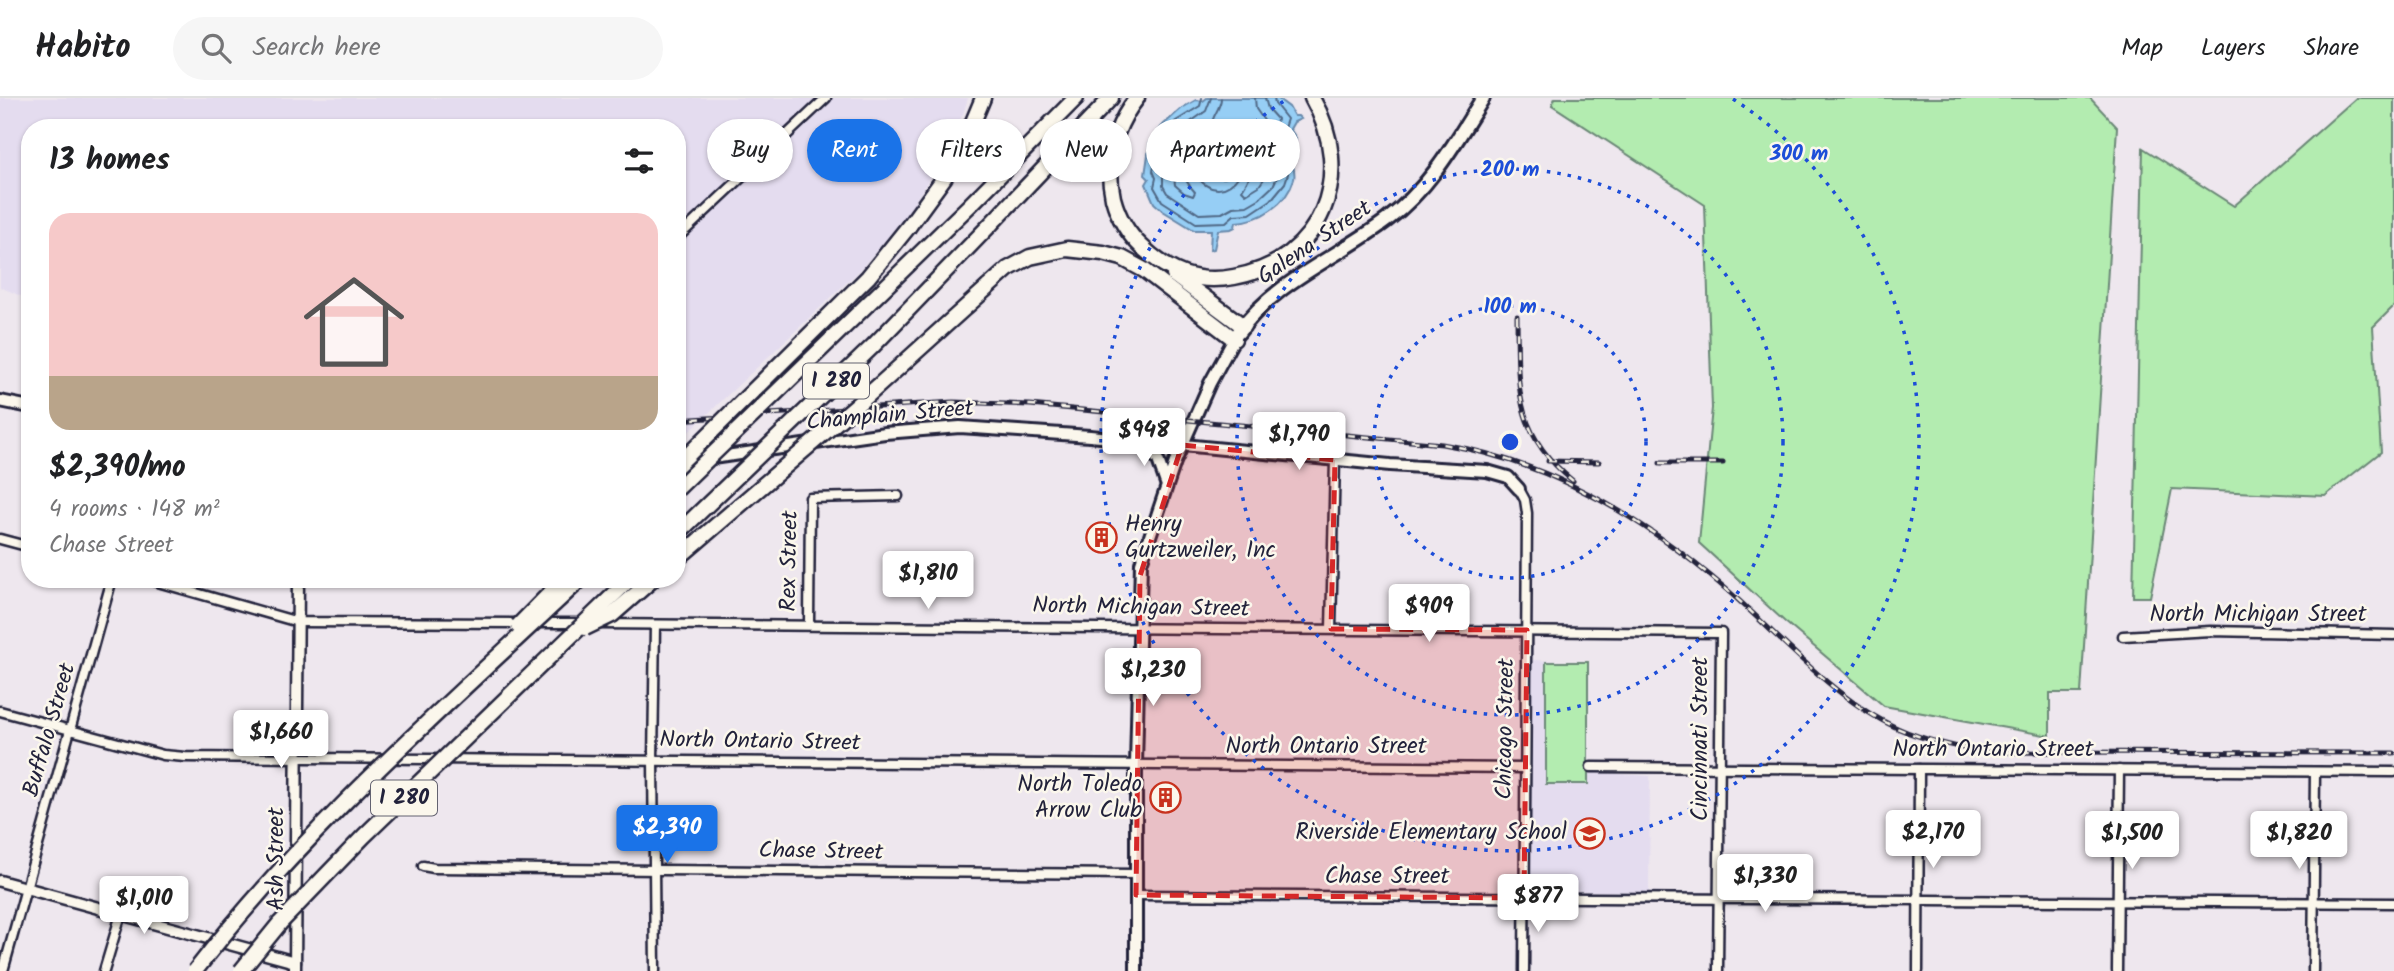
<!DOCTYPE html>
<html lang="en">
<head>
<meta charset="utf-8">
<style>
	body { margin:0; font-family:Kalam,sans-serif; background:#f6f6f6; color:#202124; height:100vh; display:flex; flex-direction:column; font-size:26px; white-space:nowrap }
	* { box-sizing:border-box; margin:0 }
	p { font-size:23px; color:#757577 }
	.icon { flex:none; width:38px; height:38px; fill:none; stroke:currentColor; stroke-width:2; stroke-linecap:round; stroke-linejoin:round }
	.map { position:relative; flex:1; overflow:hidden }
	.sheet { position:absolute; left:21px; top:21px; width:665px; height:469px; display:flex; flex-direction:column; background:#fff; border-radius:28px; box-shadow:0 2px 5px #0004 }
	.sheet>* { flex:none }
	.guide { position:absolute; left:707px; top:21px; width:665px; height:63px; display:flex; gap:14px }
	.price { position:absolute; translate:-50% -60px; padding:0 16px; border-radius:7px; background:#fff; color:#222; font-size:23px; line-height:46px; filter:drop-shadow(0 2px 4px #0008) }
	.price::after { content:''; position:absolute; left:50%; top:42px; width:21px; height:16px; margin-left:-10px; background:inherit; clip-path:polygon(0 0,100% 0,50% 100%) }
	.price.on { background:#1a73e8; color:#fff }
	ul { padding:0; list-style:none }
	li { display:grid; align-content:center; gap:14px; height:371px; padding:0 28px }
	li span { display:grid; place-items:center; height:217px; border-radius:21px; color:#555 }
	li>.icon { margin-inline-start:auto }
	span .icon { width:126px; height:126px; fill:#fffc; stroke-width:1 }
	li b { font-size:30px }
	h2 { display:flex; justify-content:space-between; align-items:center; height:84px; padding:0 28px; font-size:30px }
	.chip { padding:0 24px; border-radius:32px; background:#fff; box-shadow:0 2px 5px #0004; font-size:24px; line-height:63px }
	.chip.on { background:#1a73e8; color:#fff }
	header { display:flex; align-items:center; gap:42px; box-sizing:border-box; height:98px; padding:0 35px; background:#fff; border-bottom:2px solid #e0e0e0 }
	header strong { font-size:33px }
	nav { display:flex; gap:38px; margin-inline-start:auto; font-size:24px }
	.search { width:490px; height:63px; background:#f6f6f6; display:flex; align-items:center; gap:18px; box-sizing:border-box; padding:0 24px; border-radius:38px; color:#757577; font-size:26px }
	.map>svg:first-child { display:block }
	.built { fill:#e4dcef }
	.green { fill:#b3ecb0; stroke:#6a8776; stroke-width:2 }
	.water { fill:#96cef5; stroke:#6889ab; stroke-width:2 }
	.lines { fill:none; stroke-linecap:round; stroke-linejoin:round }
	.shore { stroke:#506785; stroke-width:2 }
	.minor-casing { stroke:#22223b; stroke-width:13 }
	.tertiary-casing { stroke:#22223b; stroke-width:15 }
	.secondary-casing { stroke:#22223b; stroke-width:16 }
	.primary-casing { stroke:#22223b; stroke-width:18 }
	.motorway-casing { stroke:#22223b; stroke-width:19 }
	.minor { stroke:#fbf7ec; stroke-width:8 }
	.tertiary { stroke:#fbf7ec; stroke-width:10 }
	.secondary { stroke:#fbf7ec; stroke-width:10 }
	.primary { stroke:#fbf7ec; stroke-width:12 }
	.motorway { stroke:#fbf7ec; stroke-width:14 }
	.rail-casing { stroke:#22223b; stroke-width:5 }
	.rail { stroke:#fbf7ec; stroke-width:2.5; stroke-dasharray:8; stroke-linecap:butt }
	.motorway-bridge-casing { stroke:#22223b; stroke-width:19; stroke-linecap:butt }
	.motorway-bridge { stroke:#fbf7ec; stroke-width:14 }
	.marked { fill:#d62828; fill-opacity:0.2; stroke:#d62828; stroke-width:5; stroke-dasharray:14 9; stroke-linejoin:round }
	.ring { fill:none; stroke:#1d4ed8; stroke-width:3.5; stroke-dasharray:3.5 7 }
	.labels { text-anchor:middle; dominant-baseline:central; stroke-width:5; stroke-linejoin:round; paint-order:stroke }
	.shield { fill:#fbf7ec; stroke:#636270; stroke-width:2 }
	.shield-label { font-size:21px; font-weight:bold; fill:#22223b }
	.street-label { font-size:23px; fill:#22223b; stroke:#fbf7ec }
	.poi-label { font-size:23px; fill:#22223b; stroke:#fbf7ec; text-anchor:end }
	.centre { fill:#1d4ed8; stroke:#fbf7ec; stroke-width:3.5 }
	.ring-label { font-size:21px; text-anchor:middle; font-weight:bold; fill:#1d4ed8; stroke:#fbf7ec; stroke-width:5; stroke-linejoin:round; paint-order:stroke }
</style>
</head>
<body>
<header>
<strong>Habito</strong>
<div class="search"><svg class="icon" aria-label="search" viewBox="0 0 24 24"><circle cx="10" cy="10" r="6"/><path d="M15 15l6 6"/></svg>Search here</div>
<nav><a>Map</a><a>Layers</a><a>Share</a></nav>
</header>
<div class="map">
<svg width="2394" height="873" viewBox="0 0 2394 873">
	<rect width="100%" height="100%" fill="#eee7ee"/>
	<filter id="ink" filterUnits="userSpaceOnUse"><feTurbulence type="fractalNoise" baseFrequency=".0143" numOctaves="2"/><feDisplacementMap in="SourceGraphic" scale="14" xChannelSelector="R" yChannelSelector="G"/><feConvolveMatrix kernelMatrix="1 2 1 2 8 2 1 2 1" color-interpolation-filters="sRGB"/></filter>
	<g filter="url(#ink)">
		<g class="built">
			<polygon points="0,0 968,0 963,16 931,78 906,118 860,172 677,345 677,30 30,30 30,202 0,189"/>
			<polygon points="1532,562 1588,564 1588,674 1650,678 1649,794 1530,792"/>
		</g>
		<g class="green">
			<polygon points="1555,0 2090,0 2117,29 2081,595 2050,595 2050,638 1884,608 1784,523 1699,445 1712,310 1705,107 1552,7"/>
			<polygon points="2356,0 2394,0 2394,208 2373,229 2381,354 2325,398 2172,391 2150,499 2133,499 2143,50 2234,108"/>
			<rect x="1546" y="564" width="42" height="122"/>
		</g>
		<path class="water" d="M1207 0H1277L1289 9 1294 18H1298L1301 21 1294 24 1290 31 1296 40C1295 48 1292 52 1292 60 1292 68 1296 73 1294 81 1287 106 1260 123 1236 124L1235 129 1231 131 1218 132 1214 151 1210 152 1211 132H1194L1163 113 1154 105 1146 86 1149 81 1145 77 1150 43 1163 27 1182 10 1196 2 1203 3Z"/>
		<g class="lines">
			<g class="shore">
				<polyline points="1202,0 1200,8 1176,23 1158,45 1153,73 1156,80 1154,89 1162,103 1196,125 1226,124 1234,117 1250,116 1271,102 1285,85 1288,76 1285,57 1289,42 1284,30 1287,21 1275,6 1274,0"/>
				<polyline points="1211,0 1206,13 1182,30 1166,48 1163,67 1163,88 1167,95 1199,116 1222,115 1233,109 1247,108 1259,101 1273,88 1279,75 1276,63 1279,42 1275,32 1277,21 1268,11 1265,0"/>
				<path d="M1221 0C1221 10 1212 18 1212 26 1219 27 1227 25 1235 27 1265 37 1255 73 1242 92L1246 96 1259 88 1268 75 1265 24 1256 11 1255 0"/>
				<path d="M1228 36C1269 48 1227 122 1195 76L1194 59 1210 42Z"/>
				<polygon points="1228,46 1235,53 1232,72 1225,80 1211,80 1202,71 1202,62 1216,49"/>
				<path d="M1183 49C1188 69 1174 71 1195 94L1193 98 1184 95 1175 87 1173 69 1176 54Z"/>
			</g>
			<defs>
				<g id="minor">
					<polyline points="677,140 826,0"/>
					<polyline points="1519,391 1525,402 1527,415 1524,873"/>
					<polyline points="0,441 30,449"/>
					<polyline points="147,481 298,524 523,525"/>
					<polyline points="536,525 582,525"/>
					<polyline points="599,526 1721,535 1718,873"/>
					<polyline points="809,526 810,400 898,398"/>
					<polyline points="655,527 653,662 655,873"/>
					<polyline points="1331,531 1335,362"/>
					<polyline points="2123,538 2210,533 2394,537"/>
					<polyline points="0,613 163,657 185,659 1525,670"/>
					<polyline points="1591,669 2394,674"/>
					<polyline points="423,768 434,770 1136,776"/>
					<polyline points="1136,797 2394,805"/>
					<polyline points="3,873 112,481"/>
					<polyline points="104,873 121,816"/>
					<polyline points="1918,873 1919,671"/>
					<polyline points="2117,873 2119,672"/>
					<polyline points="2313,873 2315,674"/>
				</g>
				<g id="tertiary">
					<polyline points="0,783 295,864"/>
					<polyline points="295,873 298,481"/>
				</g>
				<g id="secondary">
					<polyline points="0,303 30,309"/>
					<polyline points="1141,343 1158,362 1166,385"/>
					<polyline points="678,365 885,335 960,329 1090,338 1390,367 1487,373 1508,379 1519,391"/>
					<polyline points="1136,873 1136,667 1141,465 1175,364 1210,285 1234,241"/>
				</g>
				<path id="primary" d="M1238 235C1276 182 1337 160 1387 122 1430 90 1455 45 1483 0"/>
				<g id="motorway">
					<path d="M1137 0C1114 29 1105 63 1113 100 1118 119 1128 136 1142 149 1169 175 1197 186 1234 179 1323 163 1356 76 1312 0"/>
					<polyline points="971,106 1076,0"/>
					<polyline points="990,127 1111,0"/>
					<polyline points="909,128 944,80 968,36 983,0"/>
					<polyline points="1174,177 1243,228"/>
					<polyline points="988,189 1008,171 1030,159 1067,151 1103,155 1122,160 1144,172 1234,241"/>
				</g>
			</defs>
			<use href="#minor" class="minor-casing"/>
			<use href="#tertiary" class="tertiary-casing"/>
			<use href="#secondary" class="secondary-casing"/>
			<use href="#primary" class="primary-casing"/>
			<use href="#motorway" class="motorway-casing"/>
			<use href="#minor" class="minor"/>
			<use href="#tertiary" class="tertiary"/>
			<use href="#secondary" class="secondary"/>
			<use href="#primary" class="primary"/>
			<use href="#motorway" class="motorway"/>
			<defs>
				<g id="rail">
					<path d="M1517 218C1518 288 1513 335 1573 383"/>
					<path d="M677 322 953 304 1030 307 1442 346C1549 363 1645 421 1726 491 1777 535 1830 597 1889 626 1918 641 1950 647 1981 654L2394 655"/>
					<polyline points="1548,363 1599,364"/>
					<polyline points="1660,365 1723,365"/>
				</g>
			</defs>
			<use href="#rail" class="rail-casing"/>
			<use href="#rail" class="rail"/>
			<defs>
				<g id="motorway-bridge">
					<polyline points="677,368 868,179 909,128"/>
					<polyline points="677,391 971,106"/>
					<polyline points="677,436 873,248 990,127"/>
					<polyline points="677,461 866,299 988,189"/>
					<polyline points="518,528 564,481"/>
					<polyline points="585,530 612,517 653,481"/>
					<path d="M195 873C307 728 447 607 581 481"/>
					<polyline points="241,873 280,825 364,738 630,481"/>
				</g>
			</defs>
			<use href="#motorway-bridge" class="motorway-bridge-casing"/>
			<use href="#motorway-bridge" class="motorway-bridge"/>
		</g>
	</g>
	<path class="marked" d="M1182 347 1335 362 1331 531 1527 532 1524 800 1136 797 1140 478Z"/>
	<g class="ring">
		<circle cx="1510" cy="344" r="136"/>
		<circle cx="1510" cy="344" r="273"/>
		<path d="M1733 1A409 409 0 1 1 1287 1"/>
	</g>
	<defs>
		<symbol id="building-ring" viewBox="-11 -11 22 22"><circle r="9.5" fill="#fbf7ec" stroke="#c8321e" stroke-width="1.5"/><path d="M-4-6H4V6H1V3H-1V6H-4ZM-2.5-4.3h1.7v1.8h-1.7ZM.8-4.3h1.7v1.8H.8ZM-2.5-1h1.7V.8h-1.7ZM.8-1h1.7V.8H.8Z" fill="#c8321e"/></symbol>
		<symbol id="school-ring" viewBox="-11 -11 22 22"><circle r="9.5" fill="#fbf7ec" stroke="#c8321e" stroke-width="1.5"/><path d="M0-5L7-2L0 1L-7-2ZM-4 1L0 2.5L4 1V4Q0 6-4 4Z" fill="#c8321e"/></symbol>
	</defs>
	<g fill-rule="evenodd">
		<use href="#building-ring" x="1084" y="422" width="35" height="35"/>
		<use href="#building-ring" x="1148" y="682" width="35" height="35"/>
		<use href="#school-ring" x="1572" y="718" width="35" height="35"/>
	</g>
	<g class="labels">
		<g class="shield">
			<rect x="803" y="265.5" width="66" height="35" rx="5"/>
			<rect x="371" y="682.5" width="66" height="35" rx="5"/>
		</g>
		<g class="shield-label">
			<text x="836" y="283">I 280</text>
			<text x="404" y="700">I 280</text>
		</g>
		<g class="street-label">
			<text transform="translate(1315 145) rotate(-34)">Galena Street</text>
			<text transform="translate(890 318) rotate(-5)">Champlain Street</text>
			<text transform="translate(790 463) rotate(-89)">Rex Street</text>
			<text transform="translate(1141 510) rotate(1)">North Michigan Street</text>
			<text x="2258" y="517">North Michigan Street</text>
			<text transform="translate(1506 631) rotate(-89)">Chicago Street</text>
			<text transform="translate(50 632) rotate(-74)">Buffalo Street</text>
			<text transform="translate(1701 641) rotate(-90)">Cincinnati Street</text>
			<text transform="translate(760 644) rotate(1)">North Ontario Street</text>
			<text x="1326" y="649">North Ontario Street</text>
			<text x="1993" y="652">North Ontario Street</text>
			<text transform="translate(821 754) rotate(1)">Chase Street</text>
			<text transform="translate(277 761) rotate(-90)">Ash Street</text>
			<text x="1387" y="779">Chase Street</text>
		</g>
		<g class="poi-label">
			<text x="1125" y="427" text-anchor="start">Henry<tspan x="1125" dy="26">Gurtzweiler, Inc</tspan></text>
			<text x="1142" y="687">North Toledo<tspan x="1142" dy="26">Arrow Club</tspan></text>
			<text x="1567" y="735">Riverside Elementary School</text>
		</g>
	</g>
	<circle cx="1510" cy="344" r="10" class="centre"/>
	<g class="ring-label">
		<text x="1799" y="62">300 m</text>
		<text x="1510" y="78">200 m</text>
		<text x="1510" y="215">100 m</text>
	</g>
</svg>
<b class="price" style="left:1144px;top:370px">$948</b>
<b class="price" style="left:1299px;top:374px">$1,790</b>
<b class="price" style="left:928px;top:513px">$1,810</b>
<b class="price" style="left:1429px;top:546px">$909</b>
<b class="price" style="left:1153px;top:610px">$1,230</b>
<b class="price" style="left:281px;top:672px">$1,660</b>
<b class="price on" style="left:667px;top:767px">$2,390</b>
<b class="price" style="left:1933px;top:772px">$2,170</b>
<b class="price" style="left:2132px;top:773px">$1,500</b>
<b class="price" style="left:2299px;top:773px">$1,820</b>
<b class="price" style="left:1765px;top:816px">$1,330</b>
<b class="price" style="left:1538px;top:836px">$877</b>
<b class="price" style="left:144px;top:838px">$1,010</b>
<div class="guide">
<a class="chip">Buy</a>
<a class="chip on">Rent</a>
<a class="chip">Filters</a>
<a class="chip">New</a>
<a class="chip">Apartment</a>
</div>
<section class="sheet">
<h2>13 homes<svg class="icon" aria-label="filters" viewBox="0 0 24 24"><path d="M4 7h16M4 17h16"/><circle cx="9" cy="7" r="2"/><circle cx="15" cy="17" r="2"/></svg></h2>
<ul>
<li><span style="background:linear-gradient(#f6c9c9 75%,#b9a48a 0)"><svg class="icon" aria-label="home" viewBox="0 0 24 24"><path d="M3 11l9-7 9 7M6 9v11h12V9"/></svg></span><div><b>$2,390/mo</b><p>4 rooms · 148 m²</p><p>Chase Street</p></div></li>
</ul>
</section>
</div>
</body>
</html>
